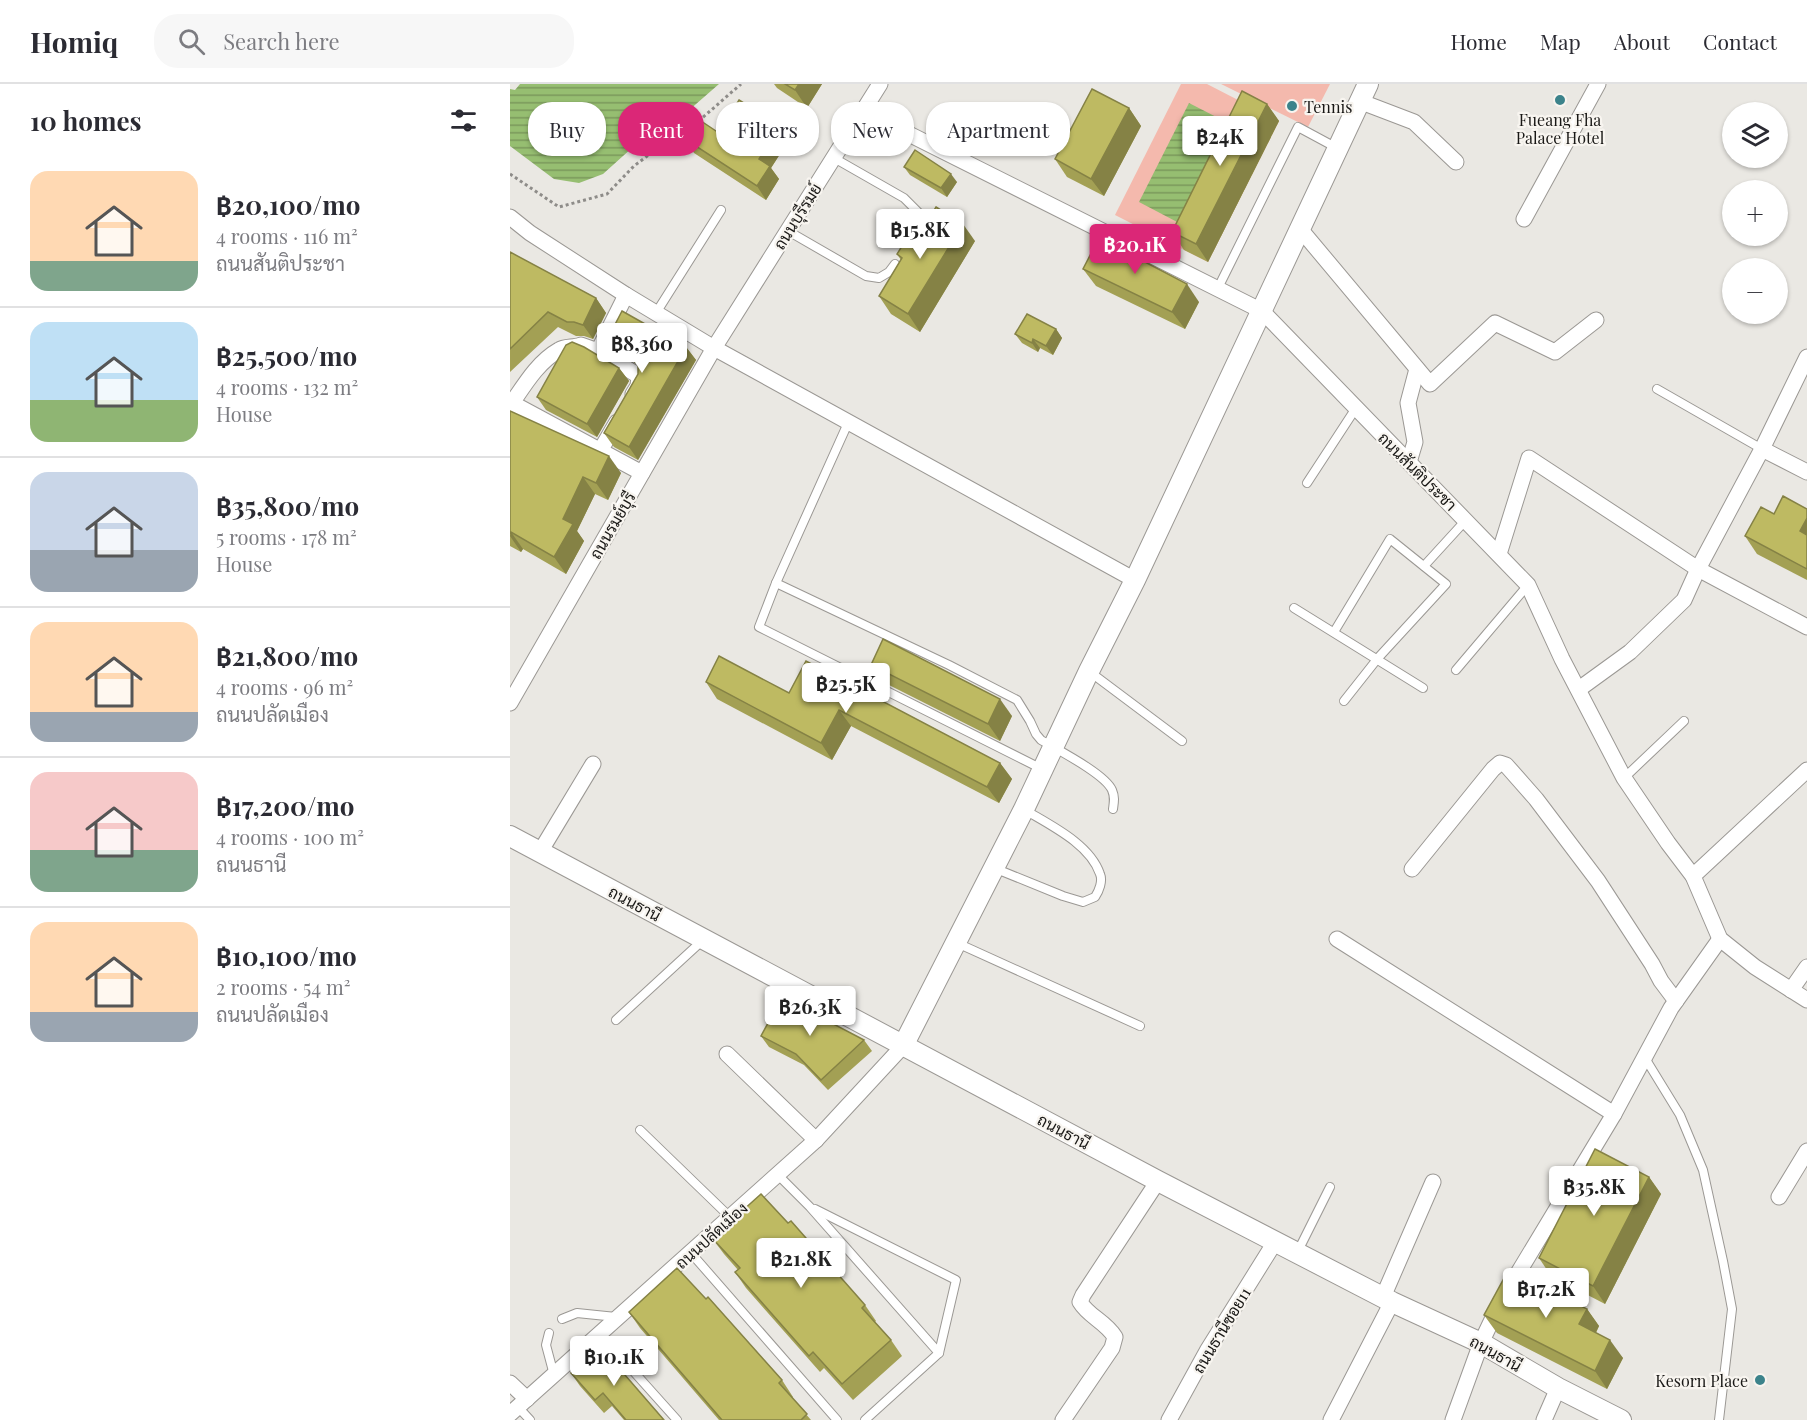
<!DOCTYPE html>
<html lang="en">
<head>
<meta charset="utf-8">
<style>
	body { margin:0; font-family:"Playfair Display",Sarabun,serif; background:#f7f7f7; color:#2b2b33; height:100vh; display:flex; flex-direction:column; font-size:22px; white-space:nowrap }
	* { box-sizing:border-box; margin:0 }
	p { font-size:20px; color:#7c7c81 }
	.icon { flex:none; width:33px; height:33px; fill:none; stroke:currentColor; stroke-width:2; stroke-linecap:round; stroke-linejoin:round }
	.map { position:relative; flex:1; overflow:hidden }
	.side { display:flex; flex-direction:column; background:#fff; width:510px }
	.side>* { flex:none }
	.banner { position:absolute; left:18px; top:18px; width:570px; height:54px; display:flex; gap:12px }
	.fabs { position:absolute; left:1212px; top:18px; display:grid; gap:12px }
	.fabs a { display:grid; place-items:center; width:66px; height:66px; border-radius:50%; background:#fff; box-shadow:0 2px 4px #0004; font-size:30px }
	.price { position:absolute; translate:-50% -51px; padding:0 14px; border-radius:6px; background:#fff; color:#222; font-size:20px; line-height:39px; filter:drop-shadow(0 2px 3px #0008) }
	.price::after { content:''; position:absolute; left:50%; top:36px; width:18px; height:14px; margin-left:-9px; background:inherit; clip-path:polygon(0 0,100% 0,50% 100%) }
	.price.current { background:#db2777; color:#fff }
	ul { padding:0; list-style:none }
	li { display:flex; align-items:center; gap:18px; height:150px; padding:0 30px }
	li+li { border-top:2px solid #e1e1e2 }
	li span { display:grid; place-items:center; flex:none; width:168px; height:120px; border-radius:18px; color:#555 }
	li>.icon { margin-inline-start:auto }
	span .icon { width:72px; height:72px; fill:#fffc; stroke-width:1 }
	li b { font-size:26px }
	h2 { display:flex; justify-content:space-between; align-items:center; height:72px; padding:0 30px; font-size:26px }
	.pill { padding:0 21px; border-radius:24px; background:#fff; box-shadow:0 2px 4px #0004; font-size:21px; line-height:54px }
	.pill.current { background:#db2777; color:#fff }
	header { display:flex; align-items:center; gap:36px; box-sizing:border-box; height:84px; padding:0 30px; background:#fff; border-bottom:2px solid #e1e1e2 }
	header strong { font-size:28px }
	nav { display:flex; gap:33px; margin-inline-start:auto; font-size:21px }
	.search { width:420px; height:54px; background:#f7f7f7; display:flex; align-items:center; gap:15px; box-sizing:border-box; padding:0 21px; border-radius:24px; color:#7c7c81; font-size:22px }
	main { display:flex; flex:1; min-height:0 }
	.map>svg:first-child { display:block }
	.green { fill:#f4b9ad }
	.water { fill:url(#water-rules) }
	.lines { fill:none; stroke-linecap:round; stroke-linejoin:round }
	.service-casing { stroke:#9b9894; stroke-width:10 }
	.minor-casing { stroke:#9b9894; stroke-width:17 }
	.tertiary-casing { stroke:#9b9894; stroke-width:22 }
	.path { stroke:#8e8c89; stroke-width:3; stroke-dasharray:3 3; stroke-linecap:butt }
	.service { stroke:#fff; stroke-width:8 }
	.minor { stroke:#fff; stroke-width:15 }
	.tertiary { stroke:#fff; stroke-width:20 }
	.wall { fill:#a3a054 }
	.shaded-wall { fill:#858245 }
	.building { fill:#beba62; stroke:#858245; stroke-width:1.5 }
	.poi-dot { fill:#3c838b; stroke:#f8f5f0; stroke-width:2 }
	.labels { text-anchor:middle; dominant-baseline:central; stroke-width:4.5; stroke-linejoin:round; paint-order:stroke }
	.poi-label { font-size:16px; fill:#191816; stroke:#f8f5f0; text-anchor:start }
	.street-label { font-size:16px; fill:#191816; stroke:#f8f5f0 }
</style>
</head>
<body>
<header>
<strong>Homiq</strong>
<div class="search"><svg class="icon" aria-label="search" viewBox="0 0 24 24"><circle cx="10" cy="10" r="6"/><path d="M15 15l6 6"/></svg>Search here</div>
<nav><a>Home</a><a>Map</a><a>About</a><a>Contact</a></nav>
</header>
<main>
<section class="side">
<h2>10 homes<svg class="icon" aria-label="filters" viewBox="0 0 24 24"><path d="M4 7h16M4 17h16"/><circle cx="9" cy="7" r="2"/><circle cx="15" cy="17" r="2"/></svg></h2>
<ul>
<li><span style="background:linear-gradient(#ffd9b3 75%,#7fa58c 0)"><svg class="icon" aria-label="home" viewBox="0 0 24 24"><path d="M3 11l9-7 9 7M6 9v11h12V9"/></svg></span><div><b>฿20,100/mo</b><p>4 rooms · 116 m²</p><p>ถนนสันติประชา</p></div></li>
<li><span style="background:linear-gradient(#bfe0f5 65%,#8fb573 0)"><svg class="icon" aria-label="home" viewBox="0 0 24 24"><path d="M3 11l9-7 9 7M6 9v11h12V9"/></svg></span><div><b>฿25,500/mo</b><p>4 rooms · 132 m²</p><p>House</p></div></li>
<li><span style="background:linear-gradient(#c9d6e8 65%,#9aa5b1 0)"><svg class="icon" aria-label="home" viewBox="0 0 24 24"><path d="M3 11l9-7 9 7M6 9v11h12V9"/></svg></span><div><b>฿35,800/mo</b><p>5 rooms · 178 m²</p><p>House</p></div></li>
<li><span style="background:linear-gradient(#ffd9b3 75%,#9aa5b1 0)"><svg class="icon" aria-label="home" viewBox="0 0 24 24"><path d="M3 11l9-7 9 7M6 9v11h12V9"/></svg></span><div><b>฿21,800/mo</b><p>4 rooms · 96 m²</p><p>ถนนปลัดเมือง</p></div></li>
<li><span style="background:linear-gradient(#f6c9c9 65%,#7fa58c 0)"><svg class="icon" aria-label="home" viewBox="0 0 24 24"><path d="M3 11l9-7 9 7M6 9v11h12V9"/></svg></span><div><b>฿17,200/mo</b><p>4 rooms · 100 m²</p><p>ถนนธานี</p></div></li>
<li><span style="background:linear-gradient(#ffd9b3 75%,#9aa5b1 0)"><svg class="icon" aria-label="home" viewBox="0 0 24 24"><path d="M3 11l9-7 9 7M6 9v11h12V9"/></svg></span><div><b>฿10,100/mo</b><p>2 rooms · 54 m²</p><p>ถนนปลัดเมือง</p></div></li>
</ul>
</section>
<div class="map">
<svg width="1297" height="1336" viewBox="0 0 1297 1336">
	<defs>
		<pattern id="water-rules" width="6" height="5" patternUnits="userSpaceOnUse" patternTransform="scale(1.5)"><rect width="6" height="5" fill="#96be71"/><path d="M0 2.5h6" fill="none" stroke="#7a995c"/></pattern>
	</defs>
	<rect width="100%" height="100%" fill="#eae8e3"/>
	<g class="green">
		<polygon points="671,0 697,0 769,37 698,178 605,131"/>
		<polygon points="711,0 820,0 798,43"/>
	</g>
	<g class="water">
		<polygon points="10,0 209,0 162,41 150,31 123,63 93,90 69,99 44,95 0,62 0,5 5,6"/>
		<polygon points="679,19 720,40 669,139 629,118"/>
	</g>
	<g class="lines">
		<defs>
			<g id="service">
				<polyline points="324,74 394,114 410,130 411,139 399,159"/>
				<polyline points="278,147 356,192 369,194 379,188 385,180"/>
				<polyline points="707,206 788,43 827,64"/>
				<polyline points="146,229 211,126"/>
				<polyline points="1147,305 1252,365"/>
				<polyline points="338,339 266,499 249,543 532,685"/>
				<polyline points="797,399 846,324"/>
				<polyline points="914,482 956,436"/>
				<path d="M266 499 439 581 507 616 520 637 526 650 531 656C548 666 595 690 602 706 605 713 604 718 603 725"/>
				<polyline points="784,524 913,604"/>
				<polyline points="824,548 880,455 936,500 868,574 834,617"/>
				<polyline points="946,586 1018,501"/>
				<polyline points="580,588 672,657"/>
				<polyline points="1114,694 1174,637"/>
				<path d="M484 784 553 812 573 818 585 813C589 807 593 797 590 790 580 760 540 741 515 726"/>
				<polyline points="447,859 630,942"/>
				<polyline points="106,936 193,856"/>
				<polyline points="1135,974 1170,1031 1193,1086 1213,1177 1222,1225 1209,1336"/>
				<polyline points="130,1046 221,1134"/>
				<polyline points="268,1091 300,1123 429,1269 355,1336"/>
				<polyline points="305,1125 446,1196 429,1269"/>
				<polyline points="788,1167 820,1103"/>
				<polyline points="181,1169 327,1336"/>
				<polyline points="52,1235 67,1229 106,1233"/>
				<polyline points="39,1249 36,1261 44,1291"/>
				<polyline points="90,1250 167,1336"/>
				<polyline points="8,1323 20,1336"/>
			</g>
			<g id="minor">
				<polyline points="849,17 904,38 946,78"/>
				<polyline points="353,27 752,227 1018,501 1052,575 1114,694 1158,759 1183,792 1210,855 1245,883 1297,916"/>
				<polyline points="0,133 20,149 116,211 204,264 625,496"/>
				<polyline points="1014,135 1088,0"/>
				<polyline points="791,146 920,300 985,239 1045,268 1086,236"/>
				<polyline points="88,267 116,211"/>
				<path d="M2 319C15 300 28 278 49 266 55 262 64 264 71 261L88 267 129 292 128 302 123 310"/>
				<polyline points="0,320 2,319 132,389"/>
				<polyline points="1252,365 1297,388"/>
				<polyline points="90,367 107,338"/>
				<polyline points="899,378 905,358 898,319 907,285"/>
				<polyline points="989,470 1019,374 1188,485 1297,543"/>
				<polyline points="1069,605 1120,568 1174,516 1188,485 1252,365 1297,273"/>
				<polyline points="0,619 204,264 370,0"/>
				<polyline points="30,768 83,680"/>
				<polyline points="902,785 983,685 990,679 996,681 1026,715 1088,797 1142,880 1151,897 1166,917"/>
				<polyline points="1183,792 1297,686"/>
				<polyline points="827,855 1104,1030"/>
				<polyline points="1281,906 1297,883"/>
				<polyline points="217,970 306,1056"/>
				<polyline points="1269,1113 1297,1067"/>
				<polyline points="873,1213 923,1098"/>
				<polyline points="0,1299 17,1315"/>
				<polyline points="0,1330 306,1056 393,962"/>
				<path d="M553 1336 602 1264 605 1253C595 1237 579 1233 570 1218L573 1211 648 1097"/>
				<polyline points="659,1336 697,1267 765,1158"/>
				<polyline points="821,1336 882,1218"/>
				<polyline points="943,1336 971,1259 990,1219 1104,1030 1161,924 1210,855"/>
				<polyline points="1034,1336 1048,1304"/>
			</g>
			<g id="tertiary">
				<polyline points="0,752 648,1097 882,1218 971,1259 1048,1304 1111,1336"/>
				<polyline points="393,962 514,725 579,587 625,496 858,0"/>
			</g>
		</defs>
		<use href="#service" class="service-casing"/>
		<use href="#minor" class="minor-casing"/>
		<use href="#tertiary" class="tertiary-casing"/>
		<polyline class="path" points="0,90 49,123 97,110 124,82 144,67 158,53 175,49 231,0"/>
		<use href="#service" class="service"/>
		<use href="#minor" class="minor"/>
		<use href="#tertiary" class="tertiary"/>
	</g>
	<g class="wall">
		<polygon points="264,0 312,0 297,24 267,4"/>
		<polygon points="757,20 769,37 698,178 674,166 662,148"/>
		<polygon points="619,24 631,42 594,112 557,93 545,75"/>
		<polygon points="270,42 279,56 261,84 269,95 256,116 184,69 175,55 209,49"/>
		<polygon points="394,83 447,98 437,113 400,91"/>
		<polygon points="465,157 410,248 381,230 369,212 391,176 387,170 404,159"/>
		<polygon points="0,168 86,214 96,229 83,255 74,252 66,252 48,243 0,288"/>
		<polygon points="573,185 689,218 675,245 586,202"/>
		<polygon points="546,245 552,254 543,271 530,264 528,268 512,259 505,250"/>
		<polygon points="98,254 176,263 186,276 128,376 104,363 94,349 128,290 128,281 107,267"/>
		<polygon points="109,284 119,297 87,353 36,326 27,313"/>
		<polygon points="0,327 111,389 98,416 85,410 67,447 74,457 56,490 13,465 11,468 0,462"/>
		<polygon points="1297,425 1297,496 1247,470 1235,452 1264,430"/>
		<polygon points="361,581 502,632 490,657 373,598"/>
		<polygon points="196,598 279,609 490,679 502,695 489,719 341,642 322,676 207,615"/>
		<polygon points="251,952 354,956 362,967 318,1006 294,981 259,963"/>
		<polygon points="1139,1093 1151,1110 1095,1220 1041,1192 1029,1174"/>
		<polygon points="278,1139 355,1221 366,1237 365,1238 381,1256 392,1272 343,1316 314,1284 310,1288 236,1204 225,1188 228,1186 214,1170 202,1154"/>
		<polygon points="1077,1225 1089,1242 1086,1249 1113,1274 1097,1305 987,1249 974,1231"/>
		<polygon points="119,1228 272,1296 283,1313 282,1314 301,1336 209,1336 130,1244"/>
		<polygon points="61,1289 154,1336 114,1336 102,1322 94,1329 70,1302"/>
	</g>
	<g class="shaded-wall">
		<polygon points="289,0 312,0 297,24 285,6"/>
		<polygon points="757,20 769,37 698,178 686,160"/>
		<polygon points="619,24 631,42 594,112 581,95"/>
		<polygon points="270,42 279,56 261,84 269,95 256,116 247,102 249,75"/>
		<polygon points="441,90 447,98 437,113 431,104"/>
		<polygon points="453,140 465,157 410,248 398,230"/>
		<polygon points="677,200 689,218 675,245 662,228"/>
		<polygon points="86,214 96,229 83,255 73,241"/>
		<polygon points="546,245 552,254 543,271 536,262"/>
		<polygon points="523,255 530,264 528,268 522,259"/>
		<polygon points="176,263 186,276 128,376 119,363"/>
		<polygon points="109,284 119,297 87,353 77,340"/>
		<polygon points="99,372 111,389 98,416 86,399"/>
		<polygon points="73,393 85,410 67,447 74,457 56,490 44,473 53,435"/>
		<polygon points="1297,434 1297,457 1290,447"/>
		<polygon points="1,448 13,465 11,468 0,452"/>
		<polygon points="490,615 502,632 490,657 478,640"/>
		<polygon points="329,626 341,642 322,676 311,659"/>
		<polygon points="490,679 502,695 489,719 477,703"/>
		<polygon points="1139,1093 1151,1110 1095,1220 1083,1202"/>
		<polygon points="1077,1225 1089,1242 1081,1258 1069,1240"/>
		<polygon points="1100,1256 1113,1274 1097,1305 1085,1287"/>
	</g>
	<g class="building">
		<polygon points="275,0 289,0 285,6"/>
		<polygon points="582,5 619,24 581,95 545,75"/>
		<polygon points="732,7 757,20 686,160 662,148"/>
		<polygon points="229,16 270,42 249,75 260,82 247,102 175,55 188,35 209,49"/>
		<polygon points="405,66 441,90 431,104 394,83"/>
		<polygon points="426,123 453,140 398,230 369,212 392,174 387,170 397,154 404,159"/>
		<polygon points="589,154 677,200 662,228 573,185"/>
		<polygon points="0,168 86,214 73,241 64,238 57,238 38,228 0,265"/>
		<polygon points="112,227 176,263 119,363 94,349 128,290 128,274 98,254"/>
		<polygon points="517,230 546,245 536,262 523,255 522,259 505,250"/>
		<polygon points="62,258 74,263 109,284 77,340 27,313 56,261"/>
		<polygon points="0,327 99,372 86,399 73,393 53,435 63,440 44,473 1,448 0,450"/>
		<polygon points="1273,412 1297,425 1297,434 1290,447 1297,451 1297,485 1235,452 1251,423 1264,430"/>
		<polygon points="373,555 490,615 478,640 361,581"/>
		<polygon points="209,572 279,609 296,577 490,679 477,703 329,626 311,659 196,598"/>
		<polygon points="272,913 354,956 311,996 286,970 251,952"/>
		<polygon points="1085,1065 1139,1093 1083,1202 1029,1174"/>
		<polygon points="251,1110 278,1139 281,1137 355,1221 352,1224 381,1256 332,1300 303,1268 299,1272 225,1188 230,1184 202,1154"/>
		<polygon points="167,1184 196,1215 198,1213 272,1296 269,1299 297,1330 291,1336 212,1336 119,1228"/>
		<polygon points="999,1185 1077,1225 1069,1240 1100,1256 1085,1287 974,1231"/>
		<polygon points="89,1261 154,1336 116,1336 93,1309 85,1316 61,1289"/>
	</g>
	<g class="poi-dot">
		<circle cx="1050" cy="16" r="6"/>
		<circle cx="782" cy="22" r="6"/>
		<circle cx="1250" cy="1296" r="6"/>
	</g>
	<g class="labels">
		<g class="poi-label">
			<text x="794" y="22">Tennis</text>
			<text x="1050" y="35" text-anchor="middle">Fueang Fha<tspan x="1050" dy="18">Palace Hotel</tspan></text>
			<text x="1238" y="1296" text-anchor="end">Kesorn Place</text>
		</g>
		<g class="street-label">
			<text transform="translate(287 132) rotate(-58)">ถนนบุรีรมย์</text>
			<text transform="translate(908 387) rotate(45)">ถนนสันติประชา</text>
			<text transform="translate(102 441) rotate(-60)">ถนนรมย์บุรี</text>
			<text transform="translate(125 819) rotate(28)">ถนนธานี</text>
			<text transform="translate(554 1047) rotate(28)">ถนนธานี</text>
			<text transform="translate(201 1151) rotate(-42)">ถนนปลัดเมือง</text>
			<text transform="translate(711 1246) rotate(-59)">ถนนธานีซอย11</text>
			<text transform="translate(986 1269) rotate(29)">ถนนธานี</text>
		</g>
	</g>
</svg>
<div class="fabs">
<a><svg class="icon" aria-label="layers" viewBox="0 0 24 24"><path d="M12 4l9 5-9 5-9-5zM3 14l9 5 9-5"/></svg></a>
<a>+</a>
<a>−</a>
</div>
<b class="price" style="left:710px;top:83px">฿24K</b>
<b class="price" style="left:410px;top:176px">฿15.8K</b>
<b class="price current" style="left:625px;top:191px">฿20.1K</b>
<b class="price" style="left:132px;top:290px">฿8,360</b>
<b class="price" style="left:336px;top:630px">฿25.5K</b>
<b class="price" style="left:300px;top:953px">฿26.3K</b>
<b class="price" style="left:1084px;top:1133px">฿35.8K</b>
<b class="price" style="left:291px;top:1205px">฿21.8K</b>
<b class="price" style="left:1036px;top:1235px">฿17.2K</b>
<b class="price" style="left:104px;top:1303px">฿10.1K</b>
<div class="banner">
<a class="pill">Buy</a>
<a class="pill current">Rent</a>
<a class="pill">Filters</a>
<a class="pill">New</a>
<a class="pill">Apartment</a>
</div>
</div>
</main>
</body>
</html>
